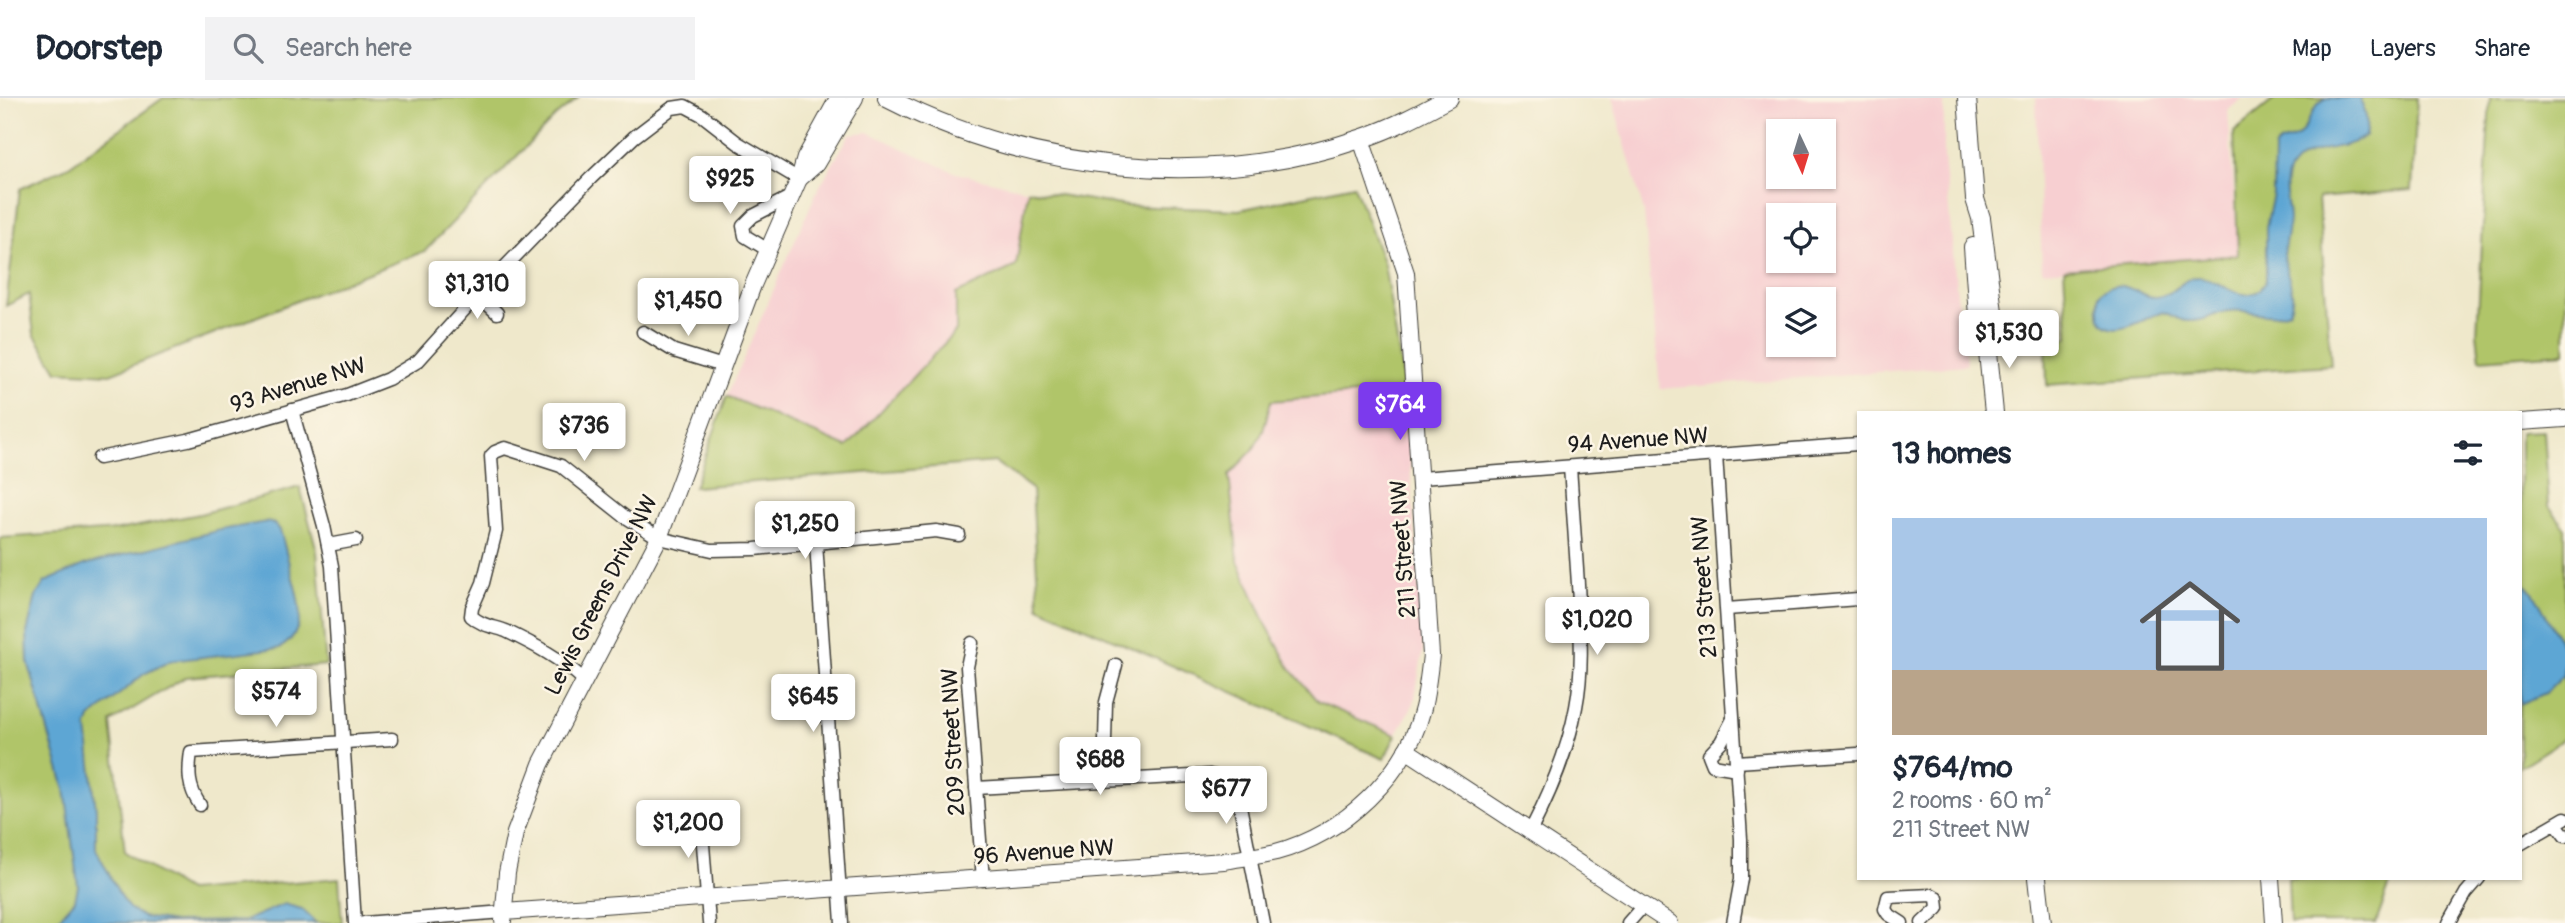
<!DOCTYPE html>
<html lang="en">
<head>
<meta charset="utf-8">
<style>
	body { margin:0; font-family:Pangolin,sans-serif; background:#f2f2f3; color:#1f2937; height:100vh; display:flex; flex-direction:column; font-size:26px; white-space:nowrap }
	* { box-sizing:border-box; margin:0 }
	p { font-size:23px; color:#747a83 }
	.icon { flex:none; width:38px; height:38px; fill:none; stroke:currentColor; stroke-width:2; stroke-linecap:round; stroke-linejoin:round }
	.map { position:relative; flex:1; overflow:hidden }
	.details { position:absolute; left:1857px; top:313px; width:665px; height:469px; display:flex; flex-direction:column; background:#fff; border-radius:0px; box-shadow:0 2px 5px #0004 }
	.details>* { flex:none }
	.needle { width:46px; rotate:176deg }
	.controls { position:absolute; left:1766px; top:21px; display:grid; gap:14px }
	.controls a { display:grid; place-items:center; width:70px; height:70px; border-radius:0px; background:#fff; box-shadow:0 2px 5px #0004; font-size:35px }
	.price { position:absolute; translate:-50% -60px; padding:0 16px; border-radius:7px; background:#fff; color:#222; font-size:23px; line-height:46px; filter:drop-shadow(0 2px 4px #0008) }
	.price::after { content:''; position:absolute; left:50%; top:42px; width:21px; height:16px; margin-left:-10px; background:inherit; clip-path:polygon(0 0,100% 0,50% 100%) }
	.price.on { background:#7c3aed; color:#fff }
	ul { padding:0; list-style:none }
	li { display:grid; align-content:center; gap:14px; height:371px; padding:0 35px }
	li span { display:grid; place-items:center; height:217px; border-radius:0px; color:#555 }
	li>.icon { margin-inline-start:auto }
	span .icon { width:126px; height:126px; fill:#fffc; stroke-width:1 }
	li b { font-size:30px }
	h2 { display:flex; justify-content:space-between; align-items:center; height:84px; padding:0 35px; font-size:30px }
	header { display:flex; align-items:center; gap:42px; box-sizing:border-box; height:98px; padding:0 35px; background:#fff; border-bottom:2px solid #e0e1e3 }
	header strong { font-size:33px }
	nav { display:flex; gap:38px; margin-inline-start:auto; font-size:24px }
	.search { width:490px; height:63px; background:#f2f2f3; display:flex; align-items:center; gap:18px; box-sizing:border-box; padding:0 24px; border-radius:0px; color:#747a83; font-size:26px }
	.map>svg:first-child { display:block }
	.built { fill:#f7cfd1; fill-rule:evenodd }
	.green { fill:#b0c569; stroke:#667042; stroke-width:2 }
	.water { fill:#5da6d4; stroke:#3c6178; stroke-width:2 }
	.lines { fill:none; stroke-linecap:round; stroke-linejoin:round }
	.minor-casing { stroke:#3c3b36; stroke-width:15 }
	.tertiary-casing { stroke:#3c3b36; stroke-width:18 }
	.secondary-casing { stroke:#3c3b36; stroke-width:20 }
	.minor { stroke:#fff; stroke-width:12 }
	.tertiary { stroke:#fff; stroke-width:16 }
	.secondary { stroke:#fff; stroke-width:18 }
	.labels { text-anchor:middle; dominant-baseline:central; stroke-width:5; stroke-linejoin:round; paint-order:stroke }
	.street-label { font-size:23px; fill:#1c1c1c; stroke:#fcf5e5 }
</style>
</head>
<body>
<header>
<strong>Doorstep</strong>
<div class="search"><svg class="icon" aria-label="search" viewBox="0 0 24 24"><circle cx="10" cy="10" r="6"/><path d="M15 15l6 6"/></svg>Search here</div>
<nav><a>Map</a><a>Layers</a><a>Share</a></nav>
</header>
<div class="map">
<svg width="2565" height="825" viewBox="0 0 2565 825">
	<rect width="100%" height="100%" fill="#fcf5e5"/>
	<filter id="ink" filterUnits="userSpaceOnUse"><feTurbulence type="fractalNoise" baseFrequency=".0143" numOctaves="2"/><feDisplacementMap in="SourceGraphic" scale="14" xChannelSelector="R" yChannelSelector="G"/><feConvolveMatrix kernelMatrix="1 2 1 2 8 2 1 2 1" color-interpolation-filters="sRGB"/></filter>
	<filter id="wash" filterUnits="userSpaceOnUse"><feTurbulence type="fractalNoise" baseFrequency=".00686" numOctaves="4" result="noise"/><feDisplacementMap in="SourceGraphic" scale="28" xChannelSelector="R" yChannelSelector="G"/><feGaussianBlur stdDeviation="1.57" result="paint"/><feColorMatrix in="noise" values="0 0 0 0 0 0 0 0 0 0 0 0 0 0 0 0 0 1.4 0 .05"/><feComposite in="paint" operator="in"/></filter>
	<g filter="url(#wash)">
		<rect width="100%" height="100%" fill="#efe8cb"/>
		<g class="built">
			<path d="M1612 0H1944V59L1959 217 1967 267 1660 291 1644 114ZM1824 33V79H1778V33ZM1824 117V163H1778V117ZM1778 201H1824V247H1778Z"/>
			<polygon points="2036,0 2243,0 2228,12 2238,158 2042,173"/>
			<polygon points="868,34 956,75 1028,92 1016,168 956,196 956,233 847,350 727,298 817,93 850,36"/>
			<polygon points="1405,292 1423,552 1414,605 1396,637 1318,604 1290,570 1266,526 1238,463 1229,377 1253,352 1263,333 1271,302"/>
		</g>
		<g class="green">
			<polygon points="163,0 578,0 555,19 425,153 110,276 57,273 34,236 29,196 6,208 20,91 69,68"/>
			<polygon points="2276,0 2417,0 2412,92 2318,100 2331,267 2047,287 2046,250 2068,239 2064,171 2238,157 2234,34"/>
			<polygon points="2490,0 2565,0 2565,255 2480,261 2477,235"/>
			<polygon points="1354,87 1384,166 1405,292 1271,303 1263,333 1253,352 1229,377 1238,463 1266,526 1290,570 1318,604 1396,637 1384,661 1039,509 1032,391 995,364 694,389 727,298 847,349 956,233 956,196 1016,168 1028,92 1127,108 1239,112"/>
			<polygon points="2544,333 2549,408 2565,430 2565,640 2520,669 2520,334"/>
			<polygon points="300,389 317,453 326,567 186,579 111,624 125,754 188,793 339,780 342,825 0,825 0,440 118,432 200,416"/>
			<polygon points="2288,781 2288,780 2392,781 2376,825 2290,825"/>
		</g>
		<g class="water">
			<path d="M2327 0H2359C2366 11 2368 25 2365 38 2345 53 2314 47 2295 65 2278 81 2289 104 2289 122 2288 135 2283 147 2284 160 2286 179 2298 194 2289 213 2268 222 2250 210 2229 213 2214 215 2206 224 2187 223 2176 222 2171 215 2161 214 2146 220 2109 245 2100 220 2098 213 2099 204 2099 197 2122 175 2134 198 2154 199 2173 200 2182 178 2199 179 2215 179 2253 216 2266 182V129L2273 96 2274 51C2280 40 2291 45 2299 37 2310 26 2311 7 2327 0Z"/>
			<path d="M266 424 275 426 280 432C284 445 287 458 290 470 298 499 311 531 280 550L170 563 144 576 90 620 87 629 96 712V751L122 801 129 810 143 819 174 824 244 823 284 806 302 811 316 825H54L75 802 78 788 65 691 28 564 27 534 36 498 45 484 84 467 220 432Z"/>
			<polygon points="2520,482 2534,495 2565,552 2563,578 2546,595 2520,606"/>
		</g>
	</g>
	<g filter="url(#ink)">
		<g class="lines">
			<defs>
				<g id="minor">
					<polyline points="768,152 745,138 743,128 753,118 792,98"/>
					<polyline points="478,197 497,215"/>
					<polyline points="643,234 674,253 723,268"/>
					<polyline points="292,312 324,428 332,468 355,825"/>
					<polyline points="1716,357 1741,741 1741,781 1733,825"/>
					<polyline points="99,360 188,342 347,297 388,281 418,263 474,201 591,80 634,39 672,10 685,8 702,17 738,45 799,81"/>
					<polyline points="1421,380 1858,346"/>
					<polyline points="816,445 842,825"/>
					<polyline points="329,447 356,442"/>
					<polyline points="1727,511 1858,501"/>
					<polyline points="972,545 967,569 983,782"/>
					<path d="M584 582C560 560 535 547 506 533 493 528 482 528 471 518L472 510 483 485 496 433 491 358 495 354 505 350 561 368 624 418 659 440 712 452 755 451 936 433 959 437"/>
					<polyline points="1733,621 1721,644 1709,657 1713,667 1737,671"/>
					<polyline points="1737,664 1858,656"/>
					<polyline points="1104,682 1106,604 1116,567"/>
					<polyline points="976,690 1210,677 1231,681 1238,698 1263,825"/>
					<path d="M200 707C188 689 188 675 191 654L392 641"/>
					<polyline points="677,713 695,712 701,720 709,825"/>
					<polyline points="2556,726 2565,738"/>
					<path d="M1530 734C1551 693 1568 653 1576 609 1584 568 1580 527 1578 486 1575 447 1573 408 1570 369"/>
					<polyline points="2520,746 2565,720"/>
					<polyline points="364,825 504,814"/>
					<polyline points="1628,825 1643,808"/>
					<polyline points="1902,825 1888,816 1885,811 1888,799 1932,797 1937,800 1938,810 1922,825"/>
					<polyline points="2449,825 2466,795 2479,780"/>
				</g>
				<g id="tertiary">
					<polyline points="799,81 816,66 855,0"/>
					<polyline points="2520,324 2565,321"/>
					<polyline points="1406,652 1670,825"/>
					<polyline points="2271,780 2274,825"/>
					<path d="M504 814 1224 763C1241 760 1259 758 1276 754 1343 736 1406 678 1423 610 1427 593 1429 575 1431 557L1406 175 1361 41"/>
					<polyline points="503,823 507,775 515,735 541,666 659,440 753,187 799,81 805,60 838,0"/>
				</g>
				<g id="secondary">
					<path d="M887 0C1031 74 1209 93 1363 40 1393 30 1421 15 1449 0"/>
					<polyline points="1967,0 1975,101 1981,120 1993,214 1986,234"/>
					<polyline points="1973,149 1978,218 1986,234 1994,315"/>
					<polyline points="2037,780 2042,825"/>
				</g>
			</defs>
			<use href="#minor" class="minor-casing"/>
			<use href="#tertiary" class="tertiary-casing"/>
			<use href="#secondary" class="secondary-casing"/>
			<use href="#minor" class="minor"/>
			<use href="#tertiary" class="tertiary"/>
			<use href="#secondary" class="secondary"/>
		</g>
	</g>
	<g class="labels">
		<g class="street-label">
			<text transform="translate(298 287) rotate(-17)">93 Avenue NW</text>
			<text transform="translate(1638 342) rotate(-4)">94 Avenue NW</text>
			<text transform="translate(1403 451) rotate(-94)">211 Street NW</text>
			<text transform="translate(1704 489) rotate(-94)">213 Street NW</text>
			<text transform="translate(601 497) rotate(-63)">Lewis Greens Drive NW</text>
			<text transform="translate(953 644) rotate(-93)">209 Street NW</text>
			<text transform="translate(1044 754) rotate(-4)">96 Avenue NW</text>
		</g>
	</g>
</svg>
<div class="controls">
<a><svg class="needle" viewBox="-14 -14 28 28"><path d="M0-13l5 13h-10z" fill="#e53935"/><path d="M0 13l5-13h-10z" fill="#747a83"/></svg></a>
<a><svg class="icon" aria-label="locate" viewBox="0 0 24 24"><circle cx="12" cy="12" r="6"/><path d="M12 2v4M12 18v4M2 12h4M18 12h4"/></svg></a>
<a><svg class="icon" aria-label="layers" viewBox="0 0 24 24"><path d="M12 4l9 5-9 5-9-5zM3 14l9 5 9-5"/></svg></a>
</div>
<b class="price" style="left:730px;top:118px">$925</b>
<b class="price" style="left:477px;top:223px">$1,310</b>
<b class="price" style="left:688px;top:240px">$1,450</b>
<b class="price" style="left:2009px;top:272px">$1,530</b>
<b class="price on" style="left:1400px;top:344px">$764</b>
<b class="price" style="left:584px;top:365px">$736</b>
<b class="price" style="left:805px;top:463px">$1,250</b>
<b class="price" style="left:1597px;top:559px">$1,020</b>
<b class="price" style="left:276px;top:631px">$574</b>
<b class="price" style="left:813px;top:636px">$645</b>
<b class="price" style="left:1100px;top:699px">$688</b>
<b class="price" style="left:1226px;top:728px">$677</b>
<b class="price" style="left:688px;top:762px">$1,200</b>
<section class="details">
<h2>13 homes<svg class="icon" aria-label="filters" viewBox="0 0 24 24"><path d="M4 7h16M4 17h16"/><circle cx="9" cy="7" r="2"/><circle cx="15" cy="17" r="2"/></svg></h2>
<ul>
<li><span style="background:linear-gradient(#a9c7e8 70%,#b9a48a 0)"><svg class="icon" aria-label="home" viewBox="0 0 24 24"><path d="M3 11l9-7 9 7M6 9v11h12V9"/></svg></span><div><b>$764/mo</b><p>2 rooms · 60 m²</p><p>211 Street NW</p></div></li>
</ul>
</section>
</div>
</body>
</html>
